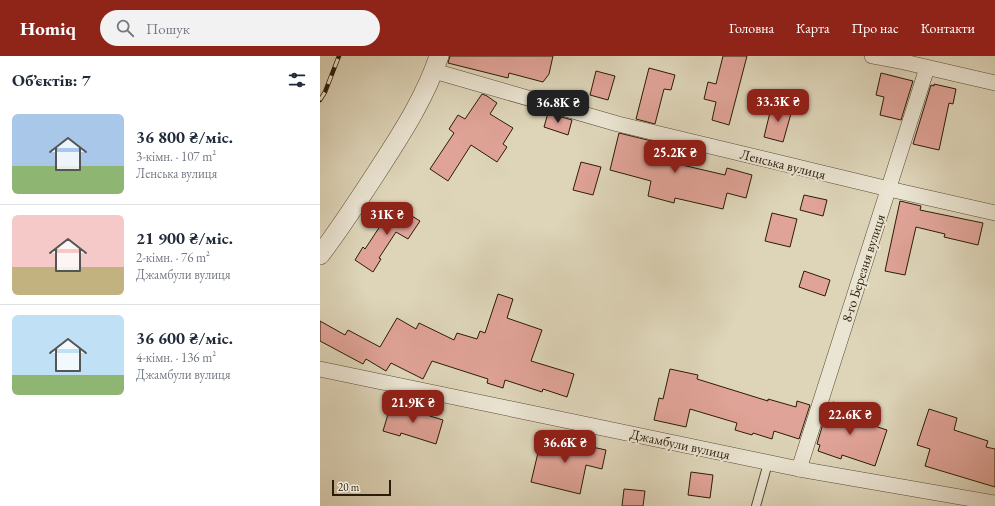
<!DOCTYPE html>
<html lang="uk">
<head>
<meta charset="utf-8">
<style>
	body { margin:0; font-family:"EB Garamond",serif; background:#f2f2f3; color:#1f2937; height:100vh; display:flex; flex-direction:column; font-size:15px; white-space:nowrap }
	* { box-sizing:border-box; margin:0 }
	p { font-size:13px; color:#747a83 }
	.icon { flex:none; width:22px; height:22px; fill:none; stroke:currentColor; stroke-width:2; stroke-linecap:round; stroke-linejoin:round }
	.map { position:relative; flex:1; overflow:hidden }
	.drawer { display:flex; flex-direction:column; background:#fff; width:320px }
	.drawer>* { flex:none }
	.scale { position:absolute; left:12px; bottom:10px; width:59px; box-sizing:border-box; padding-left:4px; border:2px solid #2b1b07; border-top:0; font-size:11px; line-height:14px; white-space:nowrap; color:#2b1b07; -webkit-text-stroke:3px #eae4d2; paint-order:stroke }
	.price { position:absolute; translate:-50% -34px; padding:0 9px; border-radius:8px; background:#8f2418; color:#fff; font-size:13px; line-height:26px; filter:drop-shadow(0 1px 2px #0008) }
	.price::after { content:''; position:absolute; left:50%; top:24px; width:12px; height:9px; margin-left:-6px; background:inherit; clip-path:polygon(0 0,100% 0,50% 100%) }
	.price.current { background:#222; color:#fff }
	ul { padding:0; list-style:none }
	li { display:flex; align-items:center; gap:12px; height:100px; padding:0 12px }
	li+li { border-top:1px solid #e0e1e3 }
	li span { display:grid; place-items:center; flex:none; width:112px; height:80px; border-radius:6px; color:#555 }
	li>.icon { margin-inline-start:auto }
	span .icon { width:48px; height:48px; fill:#fffc; stroke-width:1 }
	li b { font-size:17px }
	h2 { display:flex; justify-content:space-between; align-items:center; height:48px; padding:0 12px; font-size:17px }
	header { display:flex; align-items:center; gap:24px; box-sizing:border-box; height:56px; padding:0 20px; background:#8f2418; color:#fff }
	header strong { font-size:19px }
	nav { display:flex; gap:22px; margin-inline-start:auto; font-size:14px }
	.search { width:280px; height:36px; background:#f2f2f3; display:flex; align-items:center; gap:10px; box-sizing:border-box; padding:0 14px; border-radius:22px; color:#747a83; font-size:15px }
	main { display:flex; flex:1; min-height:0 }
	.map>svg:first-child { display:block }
	.building { fill:#e0a397; stroke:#2b1b07 }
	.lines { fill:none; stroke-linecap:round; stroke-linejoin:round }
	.service-casing { stroke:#584a34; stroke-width:10 }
	.minor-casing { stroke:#584a34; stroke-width:16 }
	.tertiary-casing { stroke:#584a34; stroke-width:20 }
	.service { stroke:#eae4d2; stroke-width:8 }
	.minor { stroke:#eae4d2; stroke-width:15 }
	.tertiary { stroke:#eae4d2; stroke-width:19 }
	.rail-casing { stroke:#2b1b07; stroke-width:4.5 }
	.rail { stroke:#eae4d2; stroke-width:3; stroke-dasharray:9; stroke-linecap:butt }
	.labels { text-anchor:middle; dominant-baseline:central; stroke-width:4; stroke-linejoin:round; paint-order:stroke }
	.street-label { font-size:14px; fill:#2b1b07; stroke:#eae4d2 }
</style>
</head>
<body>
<header>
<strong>Homiq</strong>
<div class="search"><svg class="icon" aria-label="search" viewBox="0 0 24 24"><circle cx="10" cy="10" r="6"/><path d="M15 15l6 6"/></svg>Пошук</div>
<nav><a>Головна</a><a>Карта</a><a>Про нас</a><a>Контакти</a></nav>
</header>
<main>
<section class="drawer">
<h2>Об’єктів: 7<svg class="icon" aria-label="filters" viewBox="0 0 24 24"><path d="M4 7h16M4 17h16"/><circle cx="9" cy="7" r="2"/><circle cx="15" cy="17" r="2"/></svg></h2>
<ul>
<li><span style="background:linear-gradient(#a9c7e8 65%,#8fb573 0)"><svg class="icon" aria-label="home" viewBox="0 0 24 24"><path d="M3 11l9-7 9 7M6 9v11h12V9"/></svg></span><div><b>36 800 ₴/міс.</b><p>3-кімн. · 107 m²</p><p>Ленська вулиця</p></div></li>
<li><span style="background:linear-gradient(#f6c9c9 65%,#c2b280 0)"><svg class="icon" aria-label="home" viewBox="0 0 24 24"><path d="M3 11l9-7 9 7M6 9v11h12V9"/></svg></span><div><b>21 900 ₴/міс.</b><p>2-кімн. · 76 m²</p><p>Джамбули вулиця</p></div></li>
<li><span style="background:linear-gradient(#bfe0f5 75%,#8fb573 0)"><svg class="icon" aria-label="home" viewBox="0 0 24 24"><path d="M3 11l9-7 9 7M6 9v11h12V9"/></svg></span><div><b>36 600 ₴/міс.</b><p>4-кімн. · 136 m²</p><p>Джамбули вулиця</p></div></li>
</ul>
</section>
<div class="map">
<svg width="675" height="450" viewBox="0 0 675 450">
	<rect width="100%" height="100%" fill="#ded5b9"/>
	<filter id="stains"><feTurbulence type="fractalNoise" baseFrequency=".005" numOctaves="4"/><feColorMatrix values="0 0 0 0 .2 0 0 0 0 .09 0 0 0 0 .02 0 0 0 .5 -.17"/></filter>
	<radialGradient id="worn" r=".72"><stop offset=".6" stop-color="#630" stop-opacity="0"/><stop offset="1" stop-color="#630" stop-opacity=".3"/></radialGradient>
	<g class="building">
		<polygon points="130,0 233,0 229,18 223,26 189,17 188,22 128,7"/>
		<polygon points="403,0 427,0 409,69 392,64 396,46 384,43 388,26 396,28"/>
		<polygon points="329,12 355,19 351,34 344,33 335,68 316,63"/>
		<polygon points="276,15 295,20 288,44 270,39"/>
		<polygon points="561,17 593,25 581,64 560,59 564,41 556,39"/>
		<polygon points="614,28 636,33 633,48 629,47 619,94 593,88 611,29 614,30"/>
		<polygon points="162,38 167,40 177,47 170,58 193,72 183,88 187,91 177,106 151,89 128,125 110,113 134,77 129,73 138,59 145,63"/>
		<polygon points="452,48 472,54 463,86 444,81"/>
		<polygon points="228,57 252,64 248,79 224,71"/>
		<polygon points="299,77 348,89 345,105 405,119 407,112 432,119 426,142 407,137 403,153 355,142 354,147 328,140 331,125 290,114"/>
		<polygon points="261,106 281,111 273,139 253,134"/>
		<polygon points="484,139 507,144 503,160 480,154"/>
		<polygon points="580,145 601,150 600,154 663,167 658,189 624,181 625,178 596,171 585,219 565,215"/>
		<polygon points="74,149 100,165 88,183 76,176 59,202 61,203 53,216 35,204 43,191 45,193"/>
		<polygon points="452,157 477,163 470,191 445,185"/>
		<polygon points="484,215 510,224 505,240 479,231"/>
		<polygon points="178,238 193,243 187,262 222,274 211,305 254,318 247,341 223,333 222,336 185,324 183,332 167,327 168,323 112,305 103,323 71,307 66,315 46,303 43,308 0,285 0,265 25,279 28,274 60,291 77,262 96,273 99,267 134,284 137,277 157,283 160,275 165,277"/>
		<polygon points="350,313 378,319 377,323 448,345 448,343 476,351 477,345 490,349 479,383 454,375 452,383 433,377 432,379 415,374 417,367 370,353 366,371 334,364 339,342 343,343"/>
		<polygon points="513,346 536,354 533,363 567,374 555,410 522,399 521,403 498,395 500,389 497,388 507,354 510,355"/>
		<polygon points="71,348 123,364 116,388 81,377 80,380 63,375"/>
		<polygon points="609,353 637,362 634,374 668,385 666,391 675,393 675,431 605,410 610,393 597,389"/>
		<polygon points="222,380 286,394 282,413 266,409 260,438 211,426"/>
		<polygon points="371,416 393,419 390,442 368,439"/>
		<polygon points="304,433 325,435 323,450 302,450"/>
	</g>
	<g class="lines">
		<defs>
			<polyline id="service" points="436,450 448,407"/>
			<g id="minor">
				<polyline points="552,0 584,6 675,27"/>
				<polyline points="114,15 298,68 569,133 675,157"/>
				<polyline points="0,313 479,413 675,447"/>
				<polyline points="479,413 607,12"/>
			</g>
			<path id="tertiary" d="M0 199C22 170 42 139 62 108 84 74 106 39 119 0"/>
		</defs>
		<use href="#service" class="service-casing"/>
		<use href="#minor" class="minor-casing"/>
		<use href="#tertiary" class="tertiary-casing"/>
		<use href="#service" class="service"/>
		<use href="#minor" class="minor"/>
		<use href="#tertiary" class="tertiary"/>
		<defs>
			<polyline id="rail" points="0,44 5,36 19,0"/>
		</defs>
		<use href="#rail" class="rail-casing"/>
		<use href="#rail" class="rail"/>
	</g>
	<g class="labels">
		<g class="street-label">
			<text transform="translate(463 108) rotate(14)">Ленська вулиця</text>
			<text transform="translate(543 212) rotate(-72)">8-го Березня вулиця</text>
			<text transform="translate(360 388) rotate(12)">Джамбули вулиця</text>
		</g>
	</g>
	<rect width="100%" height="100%" filter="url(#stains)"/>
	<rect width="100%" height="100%" fill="url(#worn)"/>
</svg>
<div class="scale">20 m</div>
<b class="price" style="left:458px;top:67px">33.3K ₴</b>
<b class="price current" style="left:238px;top:68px">36.8K ₴</b>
<b class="price" style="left:355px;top:118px">25.2K ₴</b>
<b class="price" style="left:67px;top:180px">31K ₴</b>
<b class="price" style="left:93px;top:368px">21.9K ₴</b>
<b class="price" style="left:530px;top:380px">22.6K ₴</b>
<b class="price" style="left:245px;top:408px">36.6K ₴</b>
</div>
</main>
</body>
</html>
